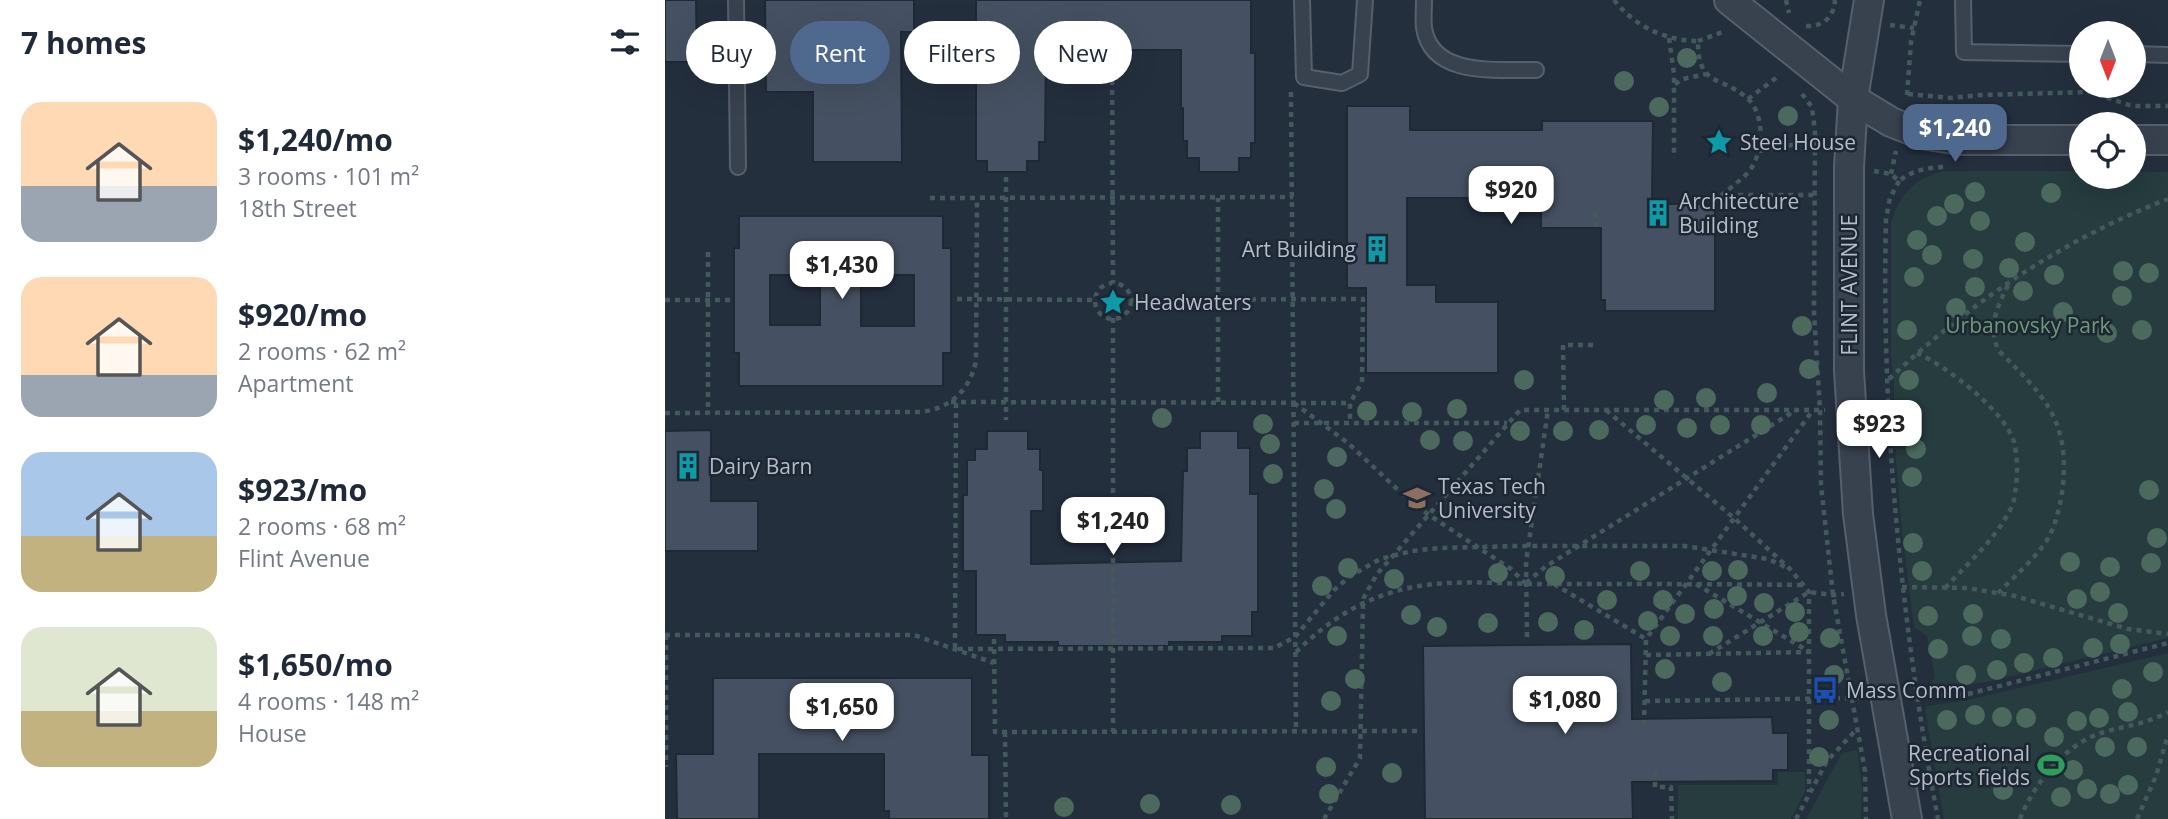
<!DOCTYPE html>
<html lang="en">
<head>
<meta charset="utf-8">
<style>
	body { margin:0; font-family:"Open Sans",sans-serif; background:#f6f6f7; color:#1f2937; height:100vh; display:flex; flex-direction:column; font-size:26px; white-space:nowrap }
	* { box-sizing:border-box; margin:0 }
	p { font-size:23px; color:#747a83 }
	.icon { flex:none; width:38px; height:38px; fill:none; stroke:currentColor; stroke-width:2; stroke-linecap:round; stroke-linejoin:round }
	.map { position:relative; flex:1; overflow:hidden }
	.sheet { display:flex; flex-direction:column; background:#fff; width:665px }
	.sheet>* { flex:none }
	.banner { position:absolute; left:21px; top:21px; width:665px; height:63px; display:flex; gap:14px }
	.needle { width:46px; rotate:180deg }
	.controls { position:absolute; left:1404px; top:21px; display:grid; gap:14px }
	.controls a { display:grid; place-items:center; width:77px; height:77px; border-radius:50%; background:#fff; box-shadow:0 7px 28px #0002; font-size:35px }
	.price { position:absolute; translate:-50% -60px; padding:0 16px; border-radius:14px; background:#fff; color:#222; font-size:23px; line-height:46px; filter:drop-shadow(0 2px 4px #0008) }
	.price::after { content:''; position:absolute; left:50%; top:42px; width:21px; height:16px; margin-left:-10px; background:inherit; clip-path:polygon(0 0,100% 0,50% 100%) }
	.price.on { background:#4f688e; color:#fff }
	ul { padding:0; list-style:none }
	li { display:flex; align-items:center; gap:21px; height:175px; padding:0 21px }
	li span { display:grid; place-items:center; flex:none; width:196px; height:140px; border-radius:21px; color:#555 }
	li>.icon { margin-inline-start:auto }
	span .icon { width:84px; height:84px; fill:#fffc; stroke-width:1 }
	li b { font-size:30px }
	h2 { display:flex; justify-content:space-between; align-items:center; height:84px; padding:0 21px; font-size:30px }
	.tag { padding:0 24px; border-radius:32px; background:#fff; box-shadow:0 7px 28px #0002; font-size:24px; line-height:63px }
	.tag.on { background:#4f688e; color:#fff }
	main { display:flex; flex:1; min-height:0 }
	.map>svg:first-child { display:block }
	.green { fill:#263c3f }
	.building { fill:#455162; stroke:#1f2835; stroke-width:2; fill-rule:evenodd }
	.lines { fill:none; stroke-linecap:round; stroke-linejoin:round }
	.lane-casing { stroke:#565f6c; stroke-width:18 }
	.street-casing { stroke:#565f6c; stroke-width:32 }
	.path { stroke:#44595c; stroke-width:4.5; stroke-dasharray:5 5; stroke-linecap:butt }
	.lane { stroke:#38414e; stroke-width:14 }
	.street { stroke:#38414e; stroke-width:28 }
	.tree { fill:#4b6a5d }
	.labels { text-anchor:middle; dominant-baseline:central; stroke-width:5; stroke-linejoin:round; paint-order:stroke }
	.poi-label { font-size:21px; fill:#b4bcc9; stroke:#1d2633; text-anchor:start }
	.street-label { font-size:21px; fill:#b4bcc9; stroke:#1d2633 }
	.park-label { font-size:21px; fill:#6b9a76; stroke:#1d2633 }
</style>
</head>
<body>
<main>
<section class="sheet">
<h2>7 homes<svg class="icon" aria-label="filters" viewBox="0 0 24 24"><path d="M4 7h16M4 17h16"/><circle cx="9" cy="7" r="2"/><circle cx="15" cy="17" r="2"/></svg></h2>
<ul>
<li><span style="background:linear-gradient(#ffd9b3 60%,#9aa5b1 0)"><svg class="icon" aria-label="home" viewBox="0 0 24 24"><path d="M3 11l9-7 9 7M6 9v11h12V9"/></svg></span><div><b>$1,240/mo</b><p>3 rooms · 101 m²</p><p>18th Street</p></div></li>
<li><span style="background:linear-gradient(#ffd9b3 70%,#9aa5b1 0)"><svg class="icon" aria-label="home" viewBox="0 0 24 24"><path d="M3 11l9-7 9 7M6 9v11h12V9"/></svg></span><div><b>$920/mo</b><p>2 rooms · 62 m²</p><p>Apartment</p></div></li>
<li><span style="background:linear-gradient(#a9c7e8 60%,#c2b280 0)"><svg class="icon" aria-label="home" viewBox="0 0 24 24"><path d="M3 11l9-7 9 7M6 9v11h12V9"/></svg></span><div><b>$923/mo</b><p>2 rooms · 68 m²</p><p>Flint Avenue</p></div></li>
<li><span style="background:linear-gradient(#dfe7d0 60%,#c2b280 0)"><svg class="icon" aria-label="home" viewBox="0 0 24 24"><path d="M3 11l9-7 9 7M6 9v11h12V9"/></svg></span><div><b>$1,650/mo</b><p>4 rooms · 148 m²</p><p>House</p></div></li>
</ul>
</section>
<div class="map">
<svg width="1503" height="819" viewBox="0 0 1503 819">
	<rect width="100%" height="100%" fill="#242f3e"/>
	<g class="green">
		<path d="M1279 171H1416V177H1468V172H1503V638L1322 682 1261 691 1270 677 1262 636 1249 627 1237 532 1229 435V384L1226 358V222C1235 194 1250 178 1279 171Z"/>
		<polygon points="1503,653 1503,819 1279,819 1260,710 1262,706 1303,700"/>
		<polygon points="1192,750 1197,788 1196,819 1141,819 1177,753"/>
		<polygon points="1113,772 1140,772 1140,792 1126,819 1013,819 1013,785 1113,785"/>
	</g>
	<g class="building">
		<polygon points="0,0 31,0 32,62 0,62"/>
		<polygon points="100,0 249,0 249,32 236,32 237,162 148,162 148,92 101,92"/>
		<polygon points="311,0 586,0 586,53 590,53 590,143 586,143 586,158 574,158 574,172 534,172 534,158 522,158 522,141 518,141 518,108 516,108 516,50 381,50 380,142 374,142 374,161 362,161 362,172 322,172 322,161 311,161"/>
		<polygon points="682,106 745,106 745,130 877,130 877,121 988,121 987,204 1050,204 1050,311 940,311 940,300 936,300 936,228 876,228 876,190 836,190 836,198 742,198 742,285 771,285 771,302 833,302 833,373 701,373 701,288 682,288"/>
		<path d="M74 216H278V248H286V353H278V386H74V353H69V248H74ZM105 275H155V325H105ZM196 275H249V326H196Z"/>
		<polygon points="46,430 46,501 93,501 93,551 0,551 0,431"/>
		<polygon points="322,431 363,431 363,449 375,449 375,470 378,470 378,511 366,511 366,564 516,561 518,471 522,471 522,448 535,448 535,431 573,431 573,448 585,448 585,494 593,494 593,612 587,612 587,636 557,636 557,642 504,642 504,646 393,646 393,642 340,642 340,635 311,635 311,571 298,571 298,495 302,495 302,460 310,460 310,449 322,449"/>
		<polygon points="966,644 967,719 1107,717 1108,733 1123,733 1123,770 1108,770 1108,781 967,782 968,819 760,819 758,646"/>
		<polygon points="48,678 307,678 307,755 324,755 324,819 224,819 224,811 219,811 219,754 94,754 94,819 12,819 11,754 48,754"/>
	</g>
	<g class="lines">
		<defs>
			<g id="lane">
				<polyline points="71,0 73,167"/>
				<polyline points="637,0 639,77 677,83 695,74 700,0"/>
				<path d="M759 0C759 9 758 19 759 28 767 78 833 69 871 70"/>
				<polyline points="1298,0 1299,52 1416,54"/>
				<polyline points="1468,54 1503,55"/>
			</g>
			<g id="street">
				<polyline points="1064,0 1188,99 1226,122 1256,134 1295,140 1416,140"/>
				<polyline points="1204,0 1188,99 1184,167 1184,371 1193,514 1206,615 1242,819"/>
				<polyline points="1468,140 1503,140"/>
			</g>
		</defs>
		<use href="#lane" class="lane-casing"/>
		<use href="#street" class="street-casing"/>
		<g class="path">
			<path d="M949 0C969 26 1001 41 1033 41 1033 88 1056 75 1082 98 1100 114 1099 151 1085 170 1078 179 1066 187 1057 195H1149"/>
			<polyline points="1121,0 1124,13"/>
			<polyline points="1225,25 1249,28"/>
			<path d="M1141 26C1158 27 1169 17 1170 0"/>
			<polyline points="1004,38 1009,74 1009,158"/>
			<polyline points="1033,41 1060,31"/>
			<polyline points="447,50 448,283"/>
			<polyline points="1010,84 1018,79 1041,74"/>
			<polyline points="626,92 631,731"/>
			<polyline points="1137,94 1147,107 1150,132 1149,313 1155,410 1156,485 1168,595 1200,771 1201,819"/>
			<polyline points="1243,94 1286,98 1316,95 1425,92 1467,106 1503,106"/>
			<polyline points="1242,95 1246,42 1255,0"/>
			<polyline points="1083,99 1115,75"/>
			<polyline points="1094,151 1149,141"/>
			<path d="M1209 171 1226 174 1234 181C1248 170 1264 167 1282 167"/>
			<polyline points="1226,174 1231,151"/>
			<polyline points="341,177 341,420"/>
			<path d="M1234 181 1225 198 1221 219C1216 420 1236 622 1273 819"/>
			<polyline points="265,198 628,197"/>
			<polyline points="930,212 931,227"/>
			<polyline points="43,252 43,413"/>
			<circle cx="448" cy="301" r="18"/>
			<polyline points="292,299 430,300"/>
			<polyline points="0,300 66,300"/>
			<polyline points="466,300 698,299 697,382 685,403 685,423"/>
			<polyline points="448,318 448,732"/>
			<path d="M1252 353C1281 366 1340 411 1349 442 1352 455 1353 471 1351 485 1350 492 1350 499 1347 506 1332 538 1304 562 1280 588"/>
			<path d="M1224 379C1305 303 1398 239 1503 199"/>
			<polyline points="286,402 685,403"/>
			<polyline points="553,402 553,198"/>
			<polyline points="629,403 683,443 749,505 846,569 861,584"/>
			<polyline points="899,410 898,345 932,345"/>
			<polyline points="941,410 1069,518 1125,569 1144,592 1144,792"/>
			<polyline points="1211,411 1224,411"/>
			<path d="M0 413 255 412C285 409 305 390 311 361L312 198"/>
			<polyline points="629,423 842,423"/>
			<polyline points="861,583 880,567 1131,410"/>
			<polyline points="889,584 981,639"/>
			<polyline points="1031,584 1143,651"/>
			<polyline points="1237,587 1302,588 1350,596 1463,629 1503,634"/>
			<path d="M1333 593C1350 576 1372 557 1384 537 1392 521 1396 502 1398 485 1404 418 1378 395 1334 351 1321 326 1334 304 1345 281"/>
			<polyline points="0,635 249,635 329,663"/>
			<polyline points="1,635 1,767"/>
			<polyline points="862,637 861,562 883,410"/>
			<polyline points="329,639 330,732 755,731"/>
			<polyline points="290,648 291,400"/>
			<polyline points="293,649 609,648 630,637 669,590 684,577 715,559 747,551 774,548 852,546 1019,546 1103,559 1125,569"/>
			<path d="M631 652C662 622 693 601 735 590 781 578 831 584 878 584 965 584 1053 584 1140 585"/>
			<polyline points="1044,654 1144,592 1168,595 1179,594"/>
			<polyline points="981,655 1144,652"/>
			<polyline points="1253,696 1303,694 1503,643"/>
			<polyline points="980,701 1196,698"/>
			<polyline points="979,725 981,639 1148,410"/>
			<polyline points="340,732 341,819"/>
			<polyline points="990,772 990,787 1006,787 1007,819"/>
			<polyline points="659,819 695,758 698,603 699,597 712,574 855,410 1160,410"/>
			<polyline points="1131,819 1162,761 1191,730"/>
			<path d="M1355 819C1369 784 1399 745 1436 733 1458 726 1482 724 1503 712"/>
			<polyline points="1472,819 1491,776 1503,735"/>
		</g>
		<use href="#lane" class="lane"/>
		<use href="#street" class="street"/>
	</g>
	<g class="tree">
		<circle cx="1022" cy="58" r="10"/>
		<circle cx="959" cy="81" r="10"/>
		<circle cx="994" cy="107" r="10"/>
		<circle cx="1123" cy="116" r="10"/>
		<circle cx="1310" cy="192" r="10"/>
		<circle cx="1386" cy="193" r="10"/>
		<circle cx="1289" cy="204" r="10"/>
		<circle cx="1272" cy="216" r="10"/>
		<circle cx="1315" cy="221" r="10"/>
		<circle cx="1252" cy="240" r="10"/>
		<circle cx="1360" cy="242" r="10"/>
		<circle cx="1267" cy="255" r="10"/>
		<circle cx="1308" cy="259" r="10"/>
		<circle cx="1344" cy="268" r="10"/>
		<circle cx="1458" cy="271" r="10"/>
		<circle cx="1484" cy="273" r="10"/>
		<circle cx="1389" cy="275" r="10"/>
		<circle cx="1249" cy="277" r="10"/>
		<circle cx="1310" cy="287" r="10"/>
		<circle cx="1358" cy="291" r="10"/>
		<circle cx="1457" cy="296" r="10"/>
		<circle cx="1291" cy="308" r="10"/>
		<circle cx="1398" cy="312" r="10"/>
		<circle cx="1137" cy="326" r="10"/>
		<circle cx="1242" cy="330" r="10"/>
		<circle cx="1477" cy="330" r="10"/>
		<circle cx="1442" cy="333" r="10"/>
		<circle cx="1144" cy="369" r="10"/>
		<circle cx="859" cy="380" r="10"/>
		<circle cx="1244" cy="380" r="10"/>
		<circle cx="1102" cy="393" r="10"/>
		<circle cx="1041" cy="398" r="10"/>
		<circle cx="999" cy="400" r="10"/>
		<circle cx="792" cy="409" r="10"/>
		<circle cx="702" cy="411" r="10"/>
		<circle cx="747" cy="412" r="10"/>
		<circle cx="1239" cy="417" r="10"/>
		<circle cx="497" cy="418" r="10"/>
		<circle cx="598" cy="424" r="10"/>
		<circle cx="981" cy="425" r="10"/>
		<circle cx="1055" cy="425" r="10"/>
		<circle cx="1096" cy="425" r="10"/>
		<circle cx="1022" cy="428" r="10"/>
		<circle cx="934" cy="430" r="10"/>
		<circle cx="855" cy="431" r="10"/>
		<circle cx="898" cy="431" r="10"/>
		<circle cx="765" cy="440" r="10"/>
		<circle cx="798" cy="441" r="10"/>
		<circle cx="605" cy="444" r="10"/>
		<circle cx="1251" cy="449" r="10"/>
		<circle cx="672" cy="457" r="10"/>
		<circle cx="608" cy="474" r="10"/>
		<circle cx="1247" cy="477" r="10"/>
		<circle cx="659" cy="489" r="10"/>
		<circle cx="1484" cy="490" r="10"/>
		<circle cx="671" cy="509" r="10"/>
		<circle cx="1492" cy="538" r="10"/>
		<circle cx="1248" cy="543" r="10"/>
		<circle cx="1405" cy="562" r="10"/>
		<circle cx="1486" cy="563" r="10"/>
		<circle cx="1445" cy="567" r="10"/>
		<circle cx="683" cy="568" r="10"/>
		<circle cx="1073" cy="570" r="10"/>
		<circle cx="975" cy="571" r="10"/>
		<circle cx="1047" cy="571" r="10"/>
		<circle cx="1257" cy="571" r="10"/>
		<circle cx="833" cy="573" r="10"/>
		<circle cx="890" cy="576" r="10"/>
		<circle cx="729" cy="579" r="10"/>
		<circle cx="657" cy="586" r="10"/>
		<circle cx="1435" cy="592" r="10"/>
		<circle cx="1072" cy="596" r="10"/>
		<circle cx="1412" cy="599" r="10"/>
		<circle cx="942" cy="600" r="10"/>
		<circle cx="998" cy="600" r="10"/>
		<circle cx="1099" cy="603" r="10"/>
		<circle cx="1049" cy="609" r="10"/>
		<circle cx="1130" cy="612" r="10"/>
		<circle cx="1453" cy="613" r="10"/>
		<circle cx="1020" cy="614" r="10"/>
		<circle cx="1308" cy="614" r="10"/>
		<circle cx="746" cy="615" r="10"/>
		<circle cx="1263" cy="616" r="10"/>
		<circle cx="983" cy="621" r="10"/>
		<circle cx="883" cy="622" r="10"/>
		<circle cx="823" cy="623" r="10"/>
		<circle cx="772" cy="627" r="10"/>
		<circle cx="919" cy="630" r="10"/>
		<circle cx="1134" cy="632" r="10"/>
		<circle cx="672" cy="636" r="10"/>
		<circle cx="1005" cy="636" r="10"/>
		<circle cx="1048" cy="636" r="10"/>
		<circle cx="1098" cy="636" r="10"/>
		<circle cx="1307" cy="636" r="10"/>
		<circle cx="1165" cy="638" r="10"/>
		<circle cx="1336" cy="639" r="10"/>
		<circle cx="1455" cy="644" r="10"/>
		<circle cx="1428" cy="648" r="10"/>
		<circle cx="1273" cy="649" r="10"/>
		<circle cx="1388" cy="658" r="10"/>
		<circle cx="1359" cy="663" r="10"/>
		<circle cx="1000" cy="669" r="10"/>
		<circle cx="1332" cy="670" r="10"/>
		<circle cx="1488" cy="672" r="10"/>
		<circle cx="1169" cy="675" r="10"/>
		<circle cx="1301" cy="675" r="10"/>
		<circle cx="690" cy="679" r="10"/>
		<circle cx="1057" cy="682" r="10"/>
		<circle cx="1457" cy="689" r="10"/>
		<circle cx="666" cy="701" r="10"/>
		<circle cx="1463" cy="712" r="10"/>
		<circle cx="1310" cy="715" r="10"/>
		<circle cx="1337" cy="717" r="10"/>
		<circle cx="1361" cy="718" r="10"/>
		<circle cx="1434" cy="718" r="10"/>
		<circle cx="1164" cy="720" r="10"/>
		<circle cx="1282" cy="720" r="10"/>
		<circle cx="1412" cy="721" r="10"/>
		<circle cx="1389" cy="737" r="10"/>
		<circle cx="1440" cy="747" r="10"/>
		<circle cx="1472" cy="747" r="10"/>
		<circle cx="1154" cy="757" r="10"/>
		<circle cx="661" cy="767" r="10"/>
		<circle cx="1408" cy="770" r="10"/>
		<circle cx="727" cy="773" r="10"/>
		<circle cx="1463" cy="785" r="10"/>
		<circle cx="1422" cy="789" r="10"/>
		<circle cx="1338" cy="790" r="10"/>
		<circle cx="664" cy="794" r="10"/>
		<circle cx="1445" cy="794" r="10"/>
		<circle cx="1396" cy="797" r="10"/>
		<circle cx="485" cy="804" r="10"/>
		<circle cx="566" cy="805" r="10"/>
		<circle cx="399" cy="807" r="10"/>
	</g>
	<defs>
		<symbol id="sight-bare" viewBox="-9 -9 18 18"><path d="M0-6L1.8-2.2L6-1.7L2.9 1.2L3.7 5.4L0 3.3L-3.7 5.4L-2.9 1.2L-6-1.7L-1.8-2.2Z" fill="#0f9aa8" stroke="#1d2633" stroke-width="2.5" paint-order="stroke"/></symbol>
		<symbol id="building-bare" viewBox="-9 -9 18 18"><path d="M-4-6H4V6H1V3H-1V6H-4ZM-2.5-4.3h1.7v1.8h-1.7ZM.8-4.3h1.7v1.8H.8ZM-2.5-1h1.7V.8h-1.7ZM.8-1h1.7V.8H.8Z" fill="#0f9aa8" stroke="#1d2633" stroke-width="2.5" paint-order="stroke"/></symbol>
		<symbol id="university-bare" viewBox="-9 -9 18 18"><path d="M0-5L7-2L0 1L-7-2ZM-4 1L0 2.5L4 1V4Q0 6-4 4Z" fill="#8d6e63" stroke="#1d2633" stroke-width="2.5" paint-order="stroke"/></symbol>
		<symbol id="bus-bare" viewBox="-9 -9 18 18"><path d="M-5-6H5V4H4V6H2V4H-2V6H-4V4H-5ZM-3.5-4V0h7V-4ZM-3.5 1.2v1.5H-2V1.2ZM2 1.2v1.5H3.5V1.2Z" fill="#1a4fb4" stroke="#1d2633" stroke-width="2.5" paint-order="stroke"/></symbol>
		<symbol id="stadium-bare" viewBox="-9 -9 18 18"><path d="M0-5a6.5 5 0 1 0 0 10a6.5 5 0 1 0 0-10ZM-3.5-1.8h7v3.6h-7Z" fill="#2e9e5b" stroke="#1d2633" stroke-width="2.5" paint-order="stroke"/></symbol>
	</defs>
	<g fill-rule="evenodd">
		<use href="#sight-bare" x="1035" y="123" width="38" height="38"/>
		<use href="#building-bare" x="974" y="194" width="38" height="38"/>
		<use href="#building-bare" x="693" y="230" width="38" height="38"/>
		<use href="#sight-bare" x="429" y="283" width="38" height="38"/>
		<use href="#building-bare" x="4" y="447" width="38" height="38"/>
		<use href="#university-bare" x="733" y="479" width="38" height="38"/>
		<use href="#bus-bare" x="1141" y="671" width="38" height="38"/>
		<use href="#stadium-bare" x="1367" y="746" width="38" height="38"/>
	</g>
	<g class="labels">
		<g class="poi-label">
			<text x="1075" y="142">Steel House</text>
			<text x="1014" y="201">Architecture<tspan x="1014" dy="24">Building</tspan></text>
			<text x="691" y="249" text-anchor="end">Art Building</text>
			<text x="469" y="302">Headwaters</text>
			<text x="44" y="466">Dairy Barn</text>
			<text x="773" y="486">Texas Tech<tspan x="773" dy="24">University</tspan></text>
			<text x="1181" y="690">Mass Comm</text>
			<text x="1365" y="753" text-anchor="end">Recreational<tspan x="1365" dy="24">Sports fields</tspan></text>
		</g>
		<g class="street-label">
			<text transform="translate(1184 285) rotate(-90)">FLINT AVENUE</text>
		</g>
		<g class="park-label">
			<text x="1363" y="325">Urbanovsky Park</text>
		</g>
	</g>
</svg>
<div class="controls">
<a><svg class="needle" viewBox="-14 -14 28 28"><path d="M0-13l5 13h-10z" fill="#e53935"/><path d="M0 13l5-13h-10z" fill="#747a83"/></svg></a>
<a><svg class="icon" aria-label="locate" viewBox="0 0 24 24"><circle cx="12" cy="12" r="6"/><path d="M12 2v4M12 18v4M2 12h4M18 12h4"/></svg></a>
</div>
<b class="price on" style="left:1290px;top:164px">$1,240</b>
<b class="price" style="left:846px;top:226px">$920</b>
<b class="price" style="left:177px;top:301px">$1,430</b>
<b class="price" style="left:1214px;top:460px">$923</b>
<b class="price" style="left:448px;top:557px">$1,240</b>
<b class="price" style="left:900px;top:736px">$1,080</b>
<b class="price" style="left:177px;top:743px">$1,650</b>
<div class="banner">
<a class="tag">Buy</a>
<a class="tag on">Rent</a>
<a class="tag">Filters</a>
<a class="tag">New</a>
</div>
</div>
</main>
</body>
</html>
